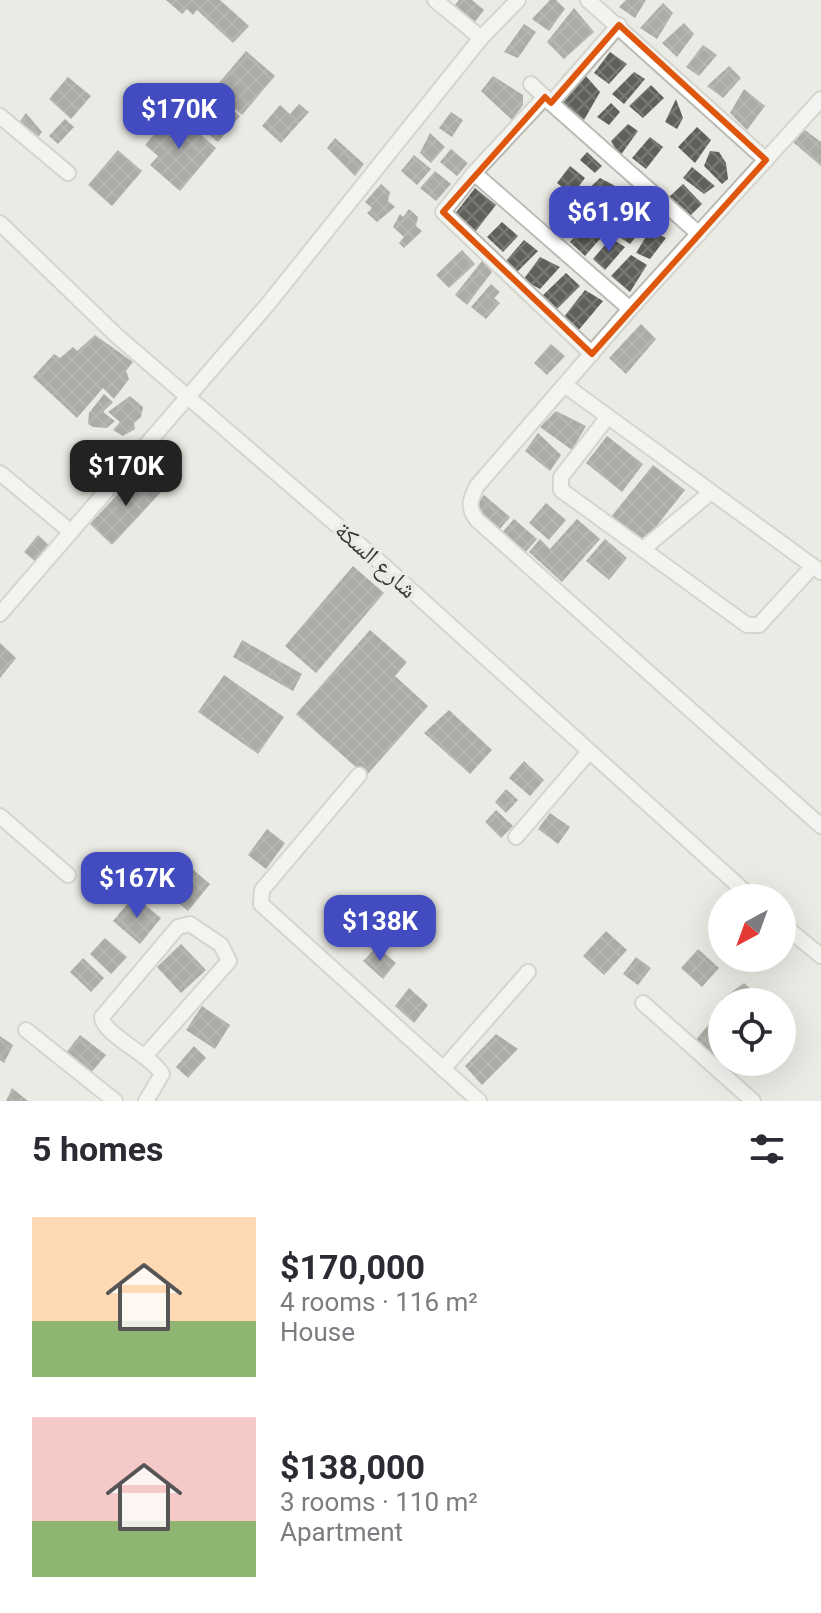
<!DOCTYPE html>
<html lang="en">
<head>
<meta charset="utf-8">
<style>
	body { margin:0; font-family:Roboto,"Noto Naskh Arabic",sans-serif; background:#f2f2f3; color:#2b2b33; height:100vh; display:flex; flex-direction:column; font-size:30px; white-space:nowrap }
	* { box-sizing:border-box; margin:0 }
	p { font-size:26px; color:#7c7c81 }
	.icon { flex:none; width:44px; height:44px; fill:none; stroke:currentColor; stroke-width:2; stroke-linecap:round; stroke-linejoin:round }
	.map { position:relative; height:1101px; overflow:hidden }
	.drawer { display:flex; flex-direction:column; background:#fff; flex:1 }
	.drawer>* { flex:none }
	.needle { width:52px; rotate:221deg }
	.buttons { position:absolute; left:708px; top:884px; display:grid; gap:16px }
	.buttons a { display:grid; place-items:center; width:88px; height:88px; border-radius:50%; background:#fff; box-shadow:0 8px 32px #0002; font-size:40px }
	.price { position:absolute; translate:-50% -68px; padding:0 18px; border-radius:16px; background:#424bbf; color:#fff; font-size:26px; line-height:52px; filter:drop-shadow(0 2px 4px #0008) }
	.price::after { content:''; position:absolute; left:50%; top:48px; width:24px; height:18px; margin-left:-12px; background:inherit; clip-path:polygon(0 0,100% 0,50% 100%) }
	.price.active { background:#222; color:#fff }
	ul { padding:0; list-style:none }
	li { display:flex; align-items:center; gap:24px; height:200px; padding:0 32px }
	li span { display:grid; place-items:center; flex:none; width:224px; height:160px; border-radius:0px; color:#555 }
	li>.icon { margin-inline-start:auto }
	span .icon { width:96px; height:96px; fill:#fffc; stroke-width:1 }
	li b { font-size:34px }
	h2 { display:flex; justify-content:space-between; align-items:center; height:96px; padding:0 32px; font-size:34px }
	.map>svg:first-child { display:block }
	.building { fill:url(#building-cross-hatch) }
	.lines { fill:none; stroke-linecap:round; stroke-linejoin:round }
	.street-casing { stroke:#babbb4; stroke-width:18 }
	.street { stroke:#fff; stroke-width:14 }
	.marked { fill:none; stroke:#df570e; stroke-width:6; stroke-linejoin:round }
	.labels { text-anchor:middle; dominant-baseline:central; stroke-width:8; stroke-linejoin:round; paint-order:stroke }
	.street-label { font-size:24px; fill:#373835; stroke:#eaebe4 }
</style>
</head>
<body>
<div class="map">
<svg width="821" height="1101" viewBox="0 0 821 1101">
	<defs>
		<pattern id="building-cross-hatch" width="8" height="8" patternUnits="userSpaceOnUse" patternTransform="scale(2)"><rect width="8" height="8" fill="#60605b"/><path d="M0 0l8 8M0 8l8-8" fill="none" stroke="#797975"/></pattern>
	</defs>
	<rect width="100%" height="100%" fill="#eaebe4"/>
	<g class="building">
		<polygon points="166,0 220,0 249,26 233,43 197,10 193,15 187,9 182,14"/>
		<polygon points="459,0 472,0 484,10 475,22 455,5"/>
		<polygon points="550,0 556,0 565,9 549,31 532,19"/>
		<polygon points="626,0 646,0 635,18 619,7"/>
		<polygon points="663,3 673,13 657,39 640,28"/>
		<polygon points="574,8 594,32 564,59 547,42"/>
		<polygon points="684,23 694,34 677,57 662,43"/>
		<polygon points="524,24 536,32 518,58 504,52"/>
		<polygon points="703,45 717,55 699,76 686,67"/>
		<polygon points="246,51 275,76 242,115 213,90"/>
		<polygon points="610,52 627,64 609,84 594,73"/>
		<polygon points="729,66 741,78 723,98 707,86"/>
		<polygon points="634,72 645,79 624,104 612,94"/>
		<polygon points="585,75 600,92 584,120 562,102"/>
		<polygon points="493,76 523,95 523,105 512,120 481,91"/>
		<polygon points="68,77 91,96 71,119 49,99"/>
		<polygon points="651,85 664,98 643,118 629,106"/>
		<polygon points="744,89 765,106 747,130 730,113"/>
		<polygon points="211,91 240,116 218,142 189,118"/>
		<polygon points="676,99 683,118 677,129 665,122"/>
		<polygon points="611,103 620,112 609,125 597,117"/>
		<polygon points="299,104 309,112 281,143 262,126 280,105 290,114"/>
		<polygon points="173,111 216,148 180,191 150,165 158,156 145,145"/>
		<polygon points="451,112 463,120 452,137 439,128"/>
		<polygon points="26,113 42,132 36,140 18,124"/>
		<polygon points="65,119 74,127 58,144 49,136"/>
		<polygon points="628,124 638,131 620,156 611,141"/>
		<polygon points="697,127 711,140 695,163 678,147"/>
		<polygon points="805,130 821,142 821,166 793,142"/>
		<polygon points="430,133 445,147 431,163 420,153"/>
		<polygon points="650,137 663,147 646,169 632,158"/>
		<polygon points="335,138 364,164 355,176 327,148"/>
		<polygon points="451,149 468,163 457,176 440,162"/>
		<polygon points="118,150 142,171 112,206 88,185"/>
		<polygon points="710,151 719,152 726,163 728,179 722,184 704,166"/>
		<polygon points="587,152 602,166 595,173 580,160"/>
		<polygon points="414,155 431,169 417,185 401,171"/>
		<polygon points="570,166 585,178 572,195 557,183"/>
		<polygon points="692,167 715,186 704,194 683,178"/>
		<polygon points="435,171 451,184 436,201 420,188"/>
		<polygon points="600,178 619,188 590,215 576,201"/>
		<polygon points="381,184 390,192 388,201 395,207 377,222 367,213 372,208 365,202"/>
		<polygon points="683,184 702,204 690,216 669,197"/>
		<polygon points="475,188 496,205 475,232 454,215"/>
		<polygon points="615,197 629,206 610,229 596,214"/>
		<polygon points="574,201 587,214 567,237 553,225"/>
		<polygon points="409,209 418,217 416,226 422,231 404,248 399,243 404,237 393,227 400,214 403,217"/>
		<polygon points="635,211 650,219 630,244 616,235"/>
		<polygon points="591,219 606,232 585,256 570,242"/>
		<polygon points="502,222 518,236 503,252 487,237"/>
		<polygon points="650,230 666,238 650,259 636,253"/>
		<polygon points="611,238 625,247 605,270 593,259"/>
		<polygon points="524,240 538,251 517,272 505,262"/>
		<polygon points="462,250 475,264 449,288 436,275"/>
		<polygon points="631,255 647,265 630,292 611,276"/>
		<polygon points="540,257 560,267 540,289 523,280"/>
		<polygon points="482,261 492,272 467,305 455,295"/>
		<polygon points="566,273 580,286 555,311 540,298"/>
		<polygon points="491,284 500,292 494,298 500,303 486,319 471,307"/>
		<polygon points="585,290 603,301 577,332 563,318"/>
		<polygon points="641,324 656,339 626,374 609,358"/>
		<polygon points="95,335 133,362 126,371 129,379 114,399 103,388 77,418 33,377 54,354 60,358 73,347 77,351"/>
		<polygon points="551,344 565,356 547,375 534,363"/>
		<polygon points="104,394 113,402 103,412 115,421 107,428 93,427 88,424 89,413"/>
		<polygon points="130,396 143,407 141,417 134,423 135,429 123,436 113,430 120,422 108,412"/>
		<polygon points="556,411 586,426 572,450 540,427"/>
		<polygon points="538,433 561,455 550,471 525,451"/>
		<polygon points="607,436 643,464 622,492 586,463"/>
		<polygon points="653,465 685,490 643,543 611,517"/>
		<polygon points="140,470 162,491 112,545 90,524"/>
		<polygon points="484,495 510,517 499,530 476,510 476,505"/>
		<polygon points="546,503 566,520 549,540 529,523"/>
		<polygon points="514,519 537,539 523,555 500,535"/>
		<polygon points="577,519 600,539 562,582 529,552 540,539 550,549"/>
		<polygon points="38,535 50,546 36,562 24,552"/>
		<polygon points="605,539 627,558 609,580 586,561"/>
		<polygon points="353,566 384,593 316,673 285,646"/>
		<polygon points="370,630 407,662 395,676 428,706 366,776 296,714"/>
		<polygon points="242,640 302,674 293,691 233,657"/>
		<polygon points="0,643 16,658 0,678"/>
		<polygon points="224,675 284,717 258,754 198,712"/>
		<polygon points="449,710 492,750 470,774 424,733"/>
		<polygon points="524,761 544,780 530,796 509,778"/>
		<polygon points="506,789 518,800 506,813 495,802"/>
		<polygon points="496,810 513,826 501,838 485,822"/>
		<polygon points="550,813 570,827 558,844 538,829"/>
		<polygon points="267,829 285,843 266,869 248,855"/>
		<polygon points="190,867 210,884 188,911 167,893"/>
		<polygon points="134,896 161,918 140,944 113,921"/>
		<polygon points="606,931 627,950 604,975 583,956"/>
		<polygon points="105,938 127,957 111,974 90,954"/>
		<polygon points="181,944 206,970 181,993 157,967"/>
		<polygon points="377,947 396,963 383,979 363,961"/>
		<polygon points="698,949 719,968 702,987 681,968"/>
		<polygon points="636,957 651,968 638,985 623,974"/>
		<polygon points="83,958 104,978 91,992 70,972"/>
		<polygon points="744,983 766,1002 721,1000"/>
		<polygon points="409,988 428,1005 414,1023 395,1006"/>
		<polygon points="202,1006 230,1025 215,1049 186,1030"/>
		<polygon points="714,1018 722,1025 722,1061 719,1064 694,1042"/>
		<polygon points="496,1034 518,1049 482,1085 465,1066"/>
		<polygon points="80,1035 106,1055 90,1074 65,1054"/>
		<polygon points="0,1036 13,1045 4,1063 0,1060"/>
		<polygon points="194,1046 206,1058 188,1078 176,1067"/>
		<polygon points="12,1088 28,1101 6,1101"/>
	</g>
	<g class="lines">
		<defs>
			<g id="street">
				<polyline points="435,0 481,38"/>
				<polyline points="588,0 766,160"/>
				<polyline points="619,25 551,103 699,234"/>
				<polyline points="531,84 551,103"/>
				<polyline points="545,97 474,173 443,212 592,354"/>
				<path d="M821 99 630 309 477 486C470 500 467 507 477 520L821 826"/>
				<polyline points="0,116 68,173"/>
				<polyline points="474,173 630,309"/>
				<polyline points="0,223 117,336 382,564 752,898"/>
				<polyline points="566,386 821,572"/>
				<polyline points="607,418 561,477 561,490 747,625 759,625 813,566"/>
				<polyline points="0,473 71,532"/>
				<polyline points="643,549 710,493"/>
				<polyline points="0,614 268,304 481,38 518,0"/>
				<polyline points="359,775 262,890 261,904 479,1101"/>
				<polyline points="0,816 68,875"/>
				<polyline points="516,837 588,753"/>
				<polyline points="782,924 821,956"/>
				<polyline points="643,1003 753,1101"/>
				<polyline points="26,1030 115,1101"/>
				<path d="M145 1056 229 961 221 945 190 924 178 927 102 1017C102 1034 151 1055 162 1074L146 1101"/>
				<polyline points="443,1069 528,972"/>
			</g>
		</defs>
		<use href="#street" class="street-casing"/>
		<use href="#street" class="street"/>
	</g>
	<path d="M0 0H821V1101H0ZM619 25 766 160 592 354 443 212 545 97 551 103Z" fill="#eaebe4" fill-opacity=".55" fill-rule="evenodd"/>
	<path class="marked" d="M619 25 766 160 592 354 443 212 545 97 551 103Z"/>
	<g class="labels">
		<g class="street-label">
			<text transform="translate(376 560) rotate(42)">شارع السكة</text>
		</g>
	</g>
</svg>
<div class="buttons">
<a><svg class="needle" viewBox="-14 -14 28 28"><path d="M0-13l5 13h-10z" fill="#e53935"/><path d="M0 13l5-13h-10z" fill="#7c7c81"/></svg></a>
<a><svg class="icon" aria-label="locate" viewBox="0 0 24 24"><circle cx="12" cy="12" r="6"/><path d="M12 2v4M12 18v4M2 12h4M18 12h4"/></svg></a>
</div>
<b class="price" style="left:179px;top:151px">$170K</b>
<b class="price" style="left:609px;top:254px">$61.9K</b>
<b class="price active" style="left:126px;top:508px">$170K</b>
<b class="price" style="left:137px;top:920px">$167K</b>
<b class="price" style="left:380px;top:963px">$138K</b>
</div>
<section class="drawer">
<h2>5 homes<svg class="icon" aria-label="filters" viewBox="0 0 24 24"><path d="M4 7h16M4 17h16"/><circle cx="9" cy="7" r="2"/><circle cx="15" cy="17" r="2"/></svg></h2>
<ul>
<li><span style="background:linear-gradient(#ffd9b3 65%,#8fb573 0)"><svg class="icon" aria-label="home" viewBox="0 0 24 24"><path d="M3 11l9-7 9 7M6 9v11h12V9"/></svg></span><div><b>$170,000</b><p>4 rooms · 116 m²</p><p>House</p></div></li>
<li><span style="background:linear-gradient(#f6c9c9 65%,#8fb573 0)"><svg class="icon" aria-label="home" viewBox="0 0 24 24"><path d="M3 11l9-7 9 7M6 9v11h12V9"/></svg></span><div><b>$138,000</b><p>3 rooms · 110 m²</p><p>Apartment</p></div></li>
</ul>
</section>
</body>
</html>
